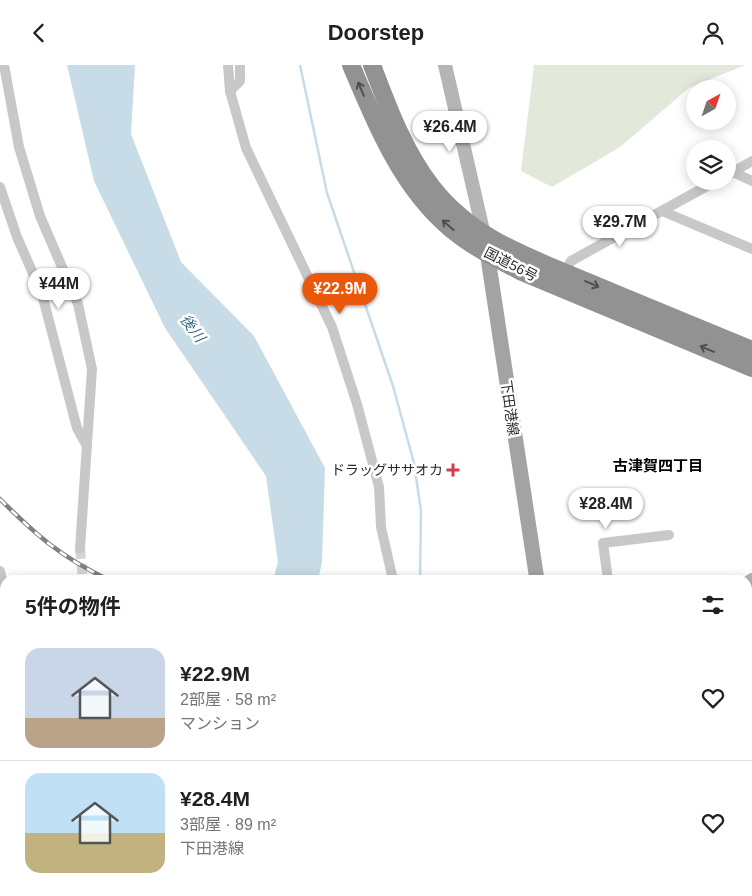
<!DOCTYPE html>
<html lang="ja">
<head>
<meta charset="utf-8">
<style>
	body { margin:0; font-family:Helvetica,"Noto Sans JP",sans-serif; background:#f6f6f6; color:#202124; height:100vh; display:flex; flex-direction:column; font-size:19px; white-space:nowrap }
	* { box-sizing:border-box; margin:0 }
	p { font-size:16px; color:#757577 }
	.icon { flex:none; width:28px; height:28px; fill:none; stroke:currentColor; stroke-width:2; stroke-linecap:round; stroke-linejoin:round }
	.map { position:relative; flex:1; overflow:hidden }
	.drawer { position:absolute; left:0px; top:510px; width:752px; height:321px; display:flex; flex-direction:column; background:#fff; border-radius:15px 15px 0 0; box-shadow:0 2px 12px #0003 }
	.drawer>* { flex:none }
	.needle { width:32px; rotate:40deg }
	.buttons { position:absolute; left:686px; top:15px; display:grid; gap:10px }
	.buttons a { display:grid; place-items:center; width:50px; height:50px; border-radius:50%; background:#fff; box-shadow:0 2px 12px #0003; font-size:25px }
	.price { position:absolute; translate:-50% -42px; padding:0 11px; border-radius:18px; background:#fff; color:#222; font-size:16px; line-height:32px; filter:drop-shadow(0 1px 2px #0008) }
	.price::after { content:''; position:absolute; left:50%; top:30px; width:15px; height:11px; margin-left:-8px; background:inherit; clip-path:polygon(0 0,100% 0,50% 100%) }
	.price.on { background:#ea580c; color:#fff }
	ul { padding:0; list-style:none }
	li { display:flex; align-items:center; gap:15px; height:125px; padding:0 25px }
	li+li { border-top:1px solid #e0e0e0 }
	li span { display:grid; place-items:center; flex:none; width:140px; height:100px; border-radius:15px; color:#555 }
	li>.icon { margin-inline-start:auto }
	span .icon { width:60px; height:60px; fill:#fffc; stroke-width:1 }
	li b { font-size:21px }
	h2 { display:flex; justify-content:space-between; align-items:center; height:60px; padding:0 25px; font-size:21px }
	header { display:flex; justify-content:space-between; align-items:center; height:65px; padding:0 25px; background:#fff; font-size:22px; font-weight:700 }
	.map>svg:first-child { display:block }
	.green { fill:#e2e8da }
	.water { fill:#c7dce6 }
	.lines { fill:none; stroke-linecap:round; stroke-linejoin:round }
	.stream { stroke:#c7dce6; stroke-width:2.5 }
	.street-tunnel { stroke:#d5d5d5; stroke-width:10; stroke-dasharray:10 5; stroke-linecap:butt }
	.street { stroke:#c8c8c8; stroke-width:10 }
	.secondary { stroke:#b5b5b5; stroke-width:14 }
	.primary { stroke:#a3a3a3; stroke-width:15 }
	.highway { stroke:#929292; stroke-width:18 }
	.rail-casing { stroke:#808080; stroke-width:4.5 }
	.rail { stroke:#fff; stroke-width:2.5; stroke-dasharray:8; stroke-linecap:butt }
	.oneway { stroke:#4f4f4f }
	.poi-dot { fill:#d33d52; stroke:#fff; stroke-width:2 }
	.labels { text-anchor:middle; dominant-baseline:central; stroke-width:5; stroke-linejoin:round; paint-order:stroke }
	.street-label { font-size:14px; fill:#2b2b2b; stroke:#fff }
	.poi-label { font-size:14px; fill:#2b2b2b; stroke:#fff; text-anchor:end }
	.water-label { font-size:15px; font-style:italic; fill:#426f85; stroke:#fff }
	.neighbourhood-label { font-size:15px; font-weight:bold; fill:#000; stroke:#fff }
</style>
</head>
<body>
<header><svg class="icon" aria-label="back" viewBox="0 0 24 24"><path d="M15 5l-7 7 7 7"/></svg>Doorstep<svg class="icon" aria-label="person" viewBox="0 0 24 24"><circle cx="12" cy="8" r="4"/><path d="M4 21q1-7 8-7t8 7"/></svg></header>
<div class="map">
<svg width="752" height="831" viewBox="0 0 752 831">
	<rect width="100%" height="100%" fill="#fff"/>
	<polygon class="green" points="534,0 745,0 689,23 620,82 552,122 521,106"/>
	<g class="water">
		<polygon points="67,0 135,0 131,69 181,197 254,271 325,403 322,497 318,515 273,515 278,497 266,411 165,263 94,116"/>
		<polygon points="160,826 248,826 248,831 159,831"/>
	</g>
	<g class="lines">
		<g class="stream">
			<polyline points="300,0 327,128 393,321 414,398 421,446 420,515"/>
			<polyline points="356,831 357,826"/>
		</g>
		<polyline class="street-tunnel" points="80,484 83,515"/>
		<g class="street">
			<polyline points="4,0 19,82 40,151 78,239 92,304 80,484"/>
			<polyline points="228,0 230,26 246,83 332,262 357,339 379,422 381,462 393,515"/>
			<polyline points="230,26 240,16 240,0"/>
			<polyline points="733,107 752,116"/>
			<polyline points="728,110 752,96"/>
			<polyline points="0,122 17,172 42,229 77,363 87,381"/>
			<polyline points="662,146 752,184"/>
			<polyline points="565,207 571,196 716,116"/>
			<polyline points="0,506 5,529"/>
			<polyline points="608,515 603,478 669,470"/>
			<polyline points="748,631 752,629"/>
			<polyline points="97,831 98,826"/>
			<polyline points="319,831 320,826"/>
		</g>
		<g class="secondary">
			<polyline points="445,0 484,170"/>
			<polyline points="748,518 752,515"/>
			<polyline points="0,567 5,581"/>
			<polyline points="53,831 55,826"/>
		</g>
		<g class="primary">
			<polyline points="486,180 537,515"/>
			<polyline points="580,826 581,831"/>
		</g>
		<g class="highway">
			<path d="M351 0C375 57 401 122 450 163 471 181 497 194 522 207L752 303"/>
			<path d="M372 0C388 42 404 86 432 122 474 176 534 194 595 220 647 242 699 263 752 285"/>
		</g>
		<defs>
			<g id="rail">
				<path d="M0 434C37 471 61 492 109 515"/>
				<polyline points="748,748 752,749"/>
			</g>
		</defs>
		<use href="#rail" class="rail-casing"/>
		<use href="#rail" class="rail"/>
	</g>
	<defs><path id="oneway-shaft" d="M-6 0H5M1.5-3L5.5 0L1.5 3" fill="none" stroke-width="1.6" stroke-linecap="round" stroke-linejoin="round" transform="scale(1.25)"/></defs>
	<g class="oneway">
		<use href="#oneway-shaft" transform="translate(361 24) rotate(-113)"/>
		<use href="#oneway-shaft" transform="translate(448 160) rotate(-139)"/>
		<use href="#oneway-shaft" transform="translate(592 219) rotate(23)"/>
		<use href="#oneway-shaft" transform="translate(707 284) rotate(-157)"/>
	</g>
	<path class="poi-dot" d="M450.5 397.5h5v5h5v5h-5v5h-5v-5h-5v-5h5z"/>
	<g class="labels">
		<g class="street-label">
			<text transform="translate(511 199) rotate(27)">国道56号</text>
			<text transform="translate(510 343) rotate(82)">下田港線</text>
		</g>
		<g class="poi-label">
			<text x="443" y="405">ドラッグササオカ</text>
		</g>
		<g class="water-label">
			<text transform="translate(193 263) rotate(53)">後川</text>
		</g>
		<g class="neighbourhood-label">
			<text x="658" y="400">古津賀四丁目</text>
		</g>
	</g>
</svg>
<div class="buttons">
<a><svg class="needle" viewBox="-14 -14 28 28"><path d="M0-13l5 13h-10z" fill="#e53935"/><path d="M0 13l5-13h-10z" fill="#757577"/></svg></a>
<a><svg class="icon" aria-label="layers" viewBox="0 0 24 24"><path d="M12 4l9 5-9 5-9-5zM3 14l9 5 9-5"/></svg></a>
</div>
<b class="price" style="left:450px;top:88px">¥26.4M</b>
<b class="price" style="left:620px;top:183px">¥29.7M</b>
<b class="price" style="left:59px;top:245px">¥44M</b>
<b class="price on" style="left:340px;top:250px">¥22.9M</b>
<b class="price" style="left:606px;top:465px">¥28.4M</b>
<section class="drawer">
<h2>5件の物件<svg class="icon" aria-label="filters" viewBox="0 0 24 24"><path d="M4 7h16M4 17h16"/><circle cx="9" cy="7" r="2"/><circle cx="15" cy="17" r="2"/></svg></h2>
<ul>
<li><span style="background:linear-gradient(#c9d6e8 70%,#b9a48a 0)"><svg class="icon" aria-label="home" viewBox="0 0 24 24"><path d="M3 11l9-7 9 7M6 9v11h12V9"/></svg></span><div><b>¥22.9M</b><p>2部屋 · 58 m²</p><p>マンション</p></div><svg class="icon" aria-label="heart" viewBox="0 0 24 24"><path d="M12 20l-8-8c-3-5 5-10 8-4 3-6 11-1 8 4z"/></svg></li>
<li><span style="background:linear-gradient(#bfe0f5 60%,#c2b280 0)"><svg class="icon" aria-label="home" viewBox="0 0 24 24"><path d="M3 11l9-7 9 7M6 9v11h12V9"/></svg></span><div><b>¥28.4M</b><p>3部屋 · 89 m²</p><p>下田港線</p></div><svg class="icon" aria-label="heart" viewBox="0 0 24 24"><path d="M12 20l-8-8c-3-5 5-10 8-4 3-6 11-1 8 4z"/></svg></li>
</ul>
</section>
</div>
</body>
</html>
